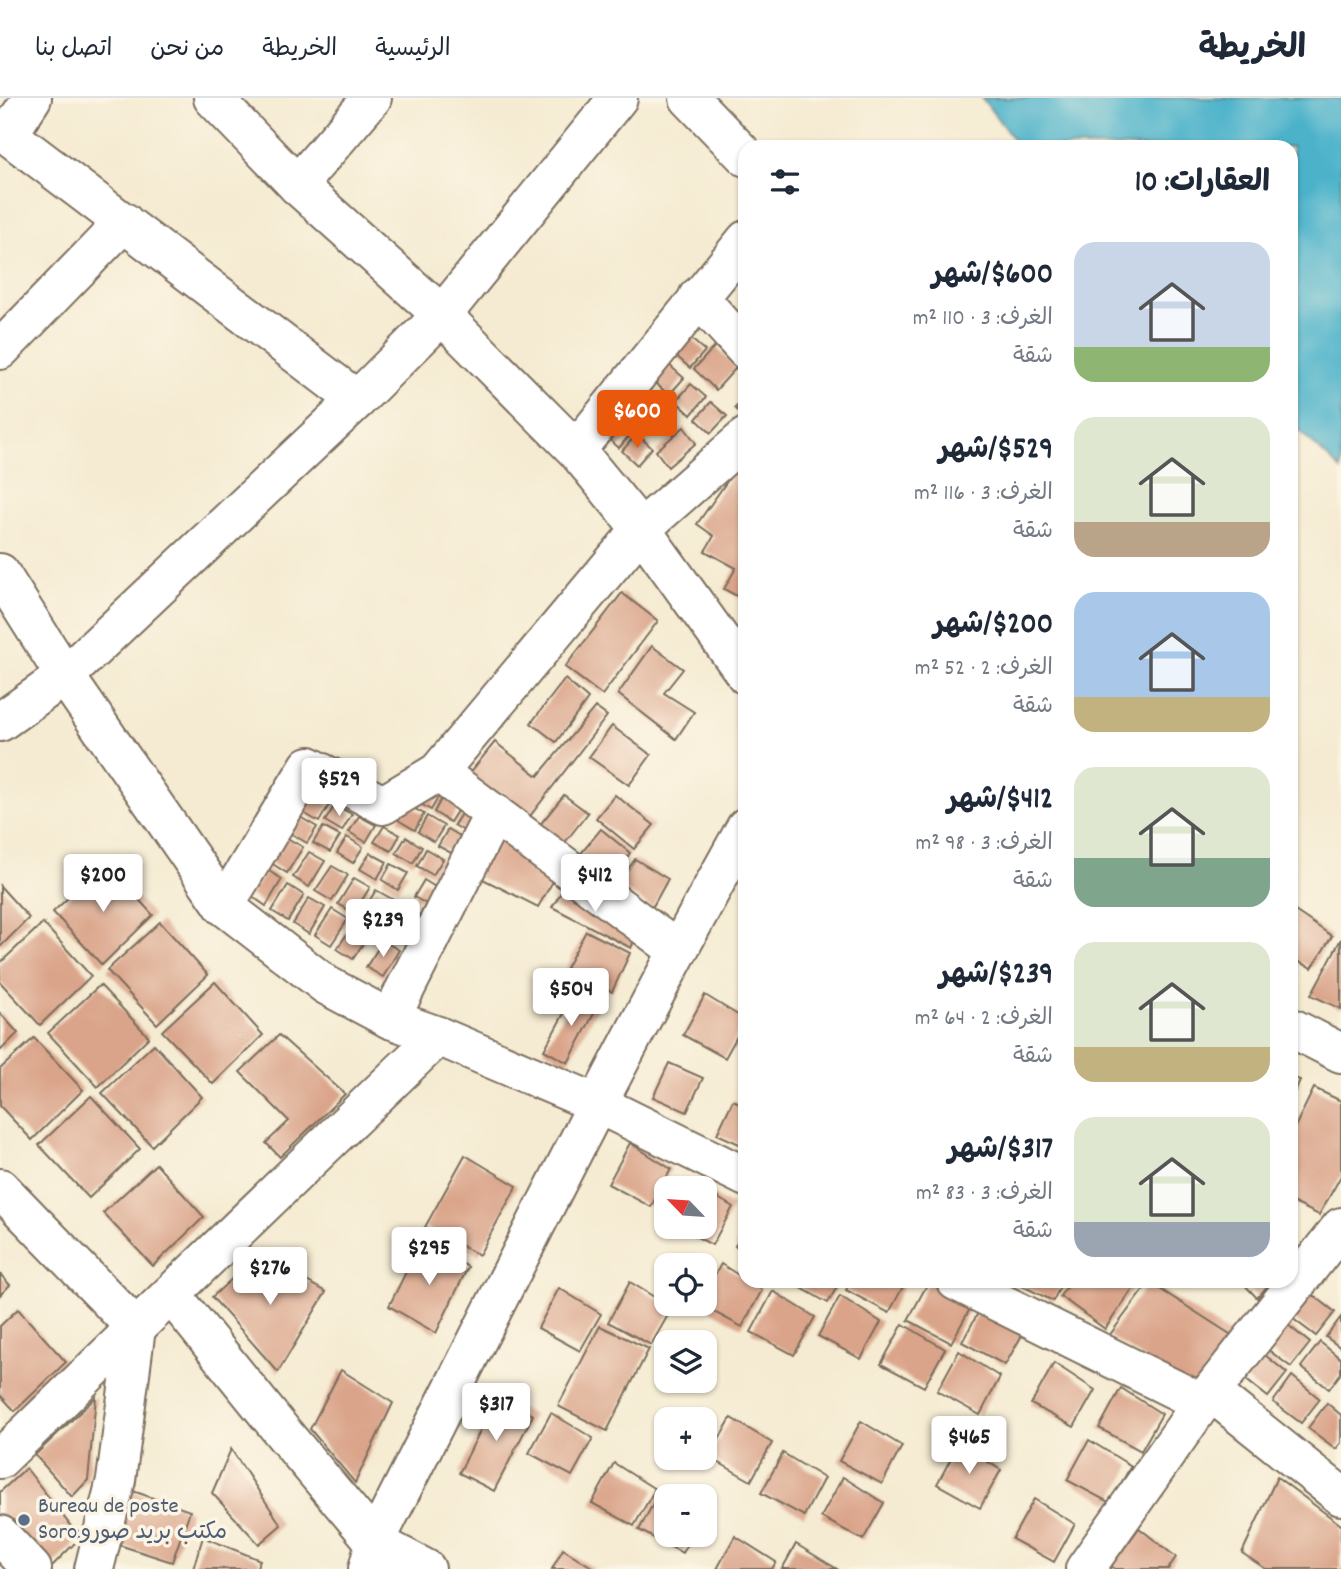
<!DOCTYPE html>
<html lang="ar">
<head>
<meta charset="utf-8">
<style>
	body { margin:0; font-family:Dekko,"Playpen Sans Arabic",sans-serif; background:#f6f6f7; color:#1f2937; direction:rtl; height:100vh; display:flex; flex-direction:column; font-size:26px; white-space:nowrap }
	* { box-sizing:border-box; margin:0 }
	p { font-size:23px; color:#747a83 }
	.icon { flex:none; width:38px; height:38px; fill:none; stroke:currentColor; stroke-width:2; stroke-linecap:round; stroke-linejoin:round }
	.map { position:relative; flex:1; overflow:hidden; direction:ltr }
	.side { position:absolute; left:738px; top:42px; width:560px; height:1148px; display:flex; flex-direction:column; background:#fff; border-radius:21px; box-shadow:0 2px 5px #0004; direction:rtl }
	.side>* { flex:none }
	.needle { width:46px; rotate:295deg }
	.controls { position:absolute; left:654px; top:1078px; display:grid; gap:14px }
	.controls a { display:grid; place-items:center; width:63px; height:63px; border-radius:14px; background:#fff; box-shadow:0 2px 5px #0004; font-size:35px }
	.price { position:absolute; translate:-50% -60px; padding:0 16px; border-radius:7px; background:#fff; color:#222; font-size:23px; line-height:46px; filter:drop-shadow(0 2px 4px #0008) }
	.price::after { content:''; position:absolute; left:50%; top:42px; width:21px; height:16px; margin-left:-10px; background:inherit; clip-path:polygon(0 0,100% 0,50% 100%) }
	.price.current { background:#ea580c; color:#fff }
	ul { padding:0; list-style:none }
	li { display:flex; align-items:center; gap:21px; height:175px; padding:0 28px }
	li span { display:grid; place-items:center; flex:none; width:196px; height:140px; border-radius:21px; color:#555 }
	li>.icon { margin-inline-start:auto }
	span .icon { width:84px; height:84px; fill:#fffc; stroke-width:1 }
	li b { font-size:30px }
	h2 { display:flex; justify-content:space-between; align-items:center; height:84px; padding:0 28px; font-size:30px }
	header { display:flex; align-items:center; gap:42px; box-sizing:border-box; height:98px; padding:0 35px; background:#fff; border-bottom:2px solid #e0e1e3 }
	header strong { font-size:33px }
	nav { display:flex; gap:38px; margin-inline-start:auto; font-size:24px }
	.map>svg:first-child { display:block }
	.water { fill:#4bb2ca; stroke:#436e74; stroke-width:2 }
	.building { fill:#daa48a }
	.lines { fill:none; stroke-linecap:round; stroke-linejoin:round }
	.minor-casing { stroke:#7c6e5d; stroke-width:42 }
	.minor { stroke:#fff; stroke-width:38 }
	.service-dot { fill:#5c6f8a; stroke:#fcf5e5; stroke-width:2.5 }
	.labels { text-anchor:middle; dominant-baseline:central; stroke-width:7; stroke-linejoin:round; paint-order:stroke }
	.service-label { font-size:23px; fill:#4e5e75; stroke:#fcf5e5; text-anchor:start }
</style>
</head>
<body>
<header>
<strong>الخريطة</strong>
<nav><a>الرئيسية</a><a>الخريطة</a><a>من نحن</a><a>اتصل بنا</a></nav>
</header>
<div class="map">
<svg width="1341" height="1471" viewBox="0 0 1341 1471">
	<rect width="100%" height="100%" fill="#fcf5e5"/>
	<filter id="ink" filterUnits="userSpaceOnUse"><feTurbulence type="fractalNoise" baseFrequency=".0143" numOctaves="2"/><feDisplacementMap in="SourceGraphic" scale="14" xChannelSelector="R" yChannelSelector="G"/><feConvolveMatrix kernelMatrix="1 2 1 2 8 2 1 2 1" color-interpolation-filters="sRGB"/></filter>
	<filter id="wash" filterUnits="userSpaceOnUse"><feTurbulence type="fractalNoise" baseFrequency=".00686" numOctaves="4" result="noise"/><feDisplacementMap in="SourceGraphic" scale="28" xChannelSelector="R" yChannelSelector="G"/><feGaussianBlur stdDeviation="1.57" result="paint"/><feColorMatrix in="noise" values="0 0 0 0 0 0 0 0 0 0 0 0 0 0 0 0 0 1.4 0 .05"/><feComposite in="paint" operator="in"/></filter>
	<g filter="url(#wash)">
		<rect width="100%" height="100%" fill="#f5ebd2"/>
		<polygon class="water" points="982,0 1341,0 1341,372 1292,326 1292,49 1019,49"/>
		<g id="blocks">
			<g class="building">
				<polygon points="689,239 705,253 690,270 674,256"/>
				<polygon points="715,248 736,270 716,292 694,271"/>
				<polygon points="668,266 684,280 669,297 653,283"/>
				<polygon points="691,286 706,299 691,317 676,303"/>
				<polygon points="649,293 664,306 649,324 634,310"/>
				<polygon points="746,298 746,321 735,310"/>
				<polygon points="711,304 727,318 711,335 696,321"/>
				<polygon points="618,319 634,332 619,350 603,336"/>
				<polygon points="684,329 696,345 668,369 656,353"/>
				<polygon points="637,336 652,350 637,367 622,353"/>
				<polygon points="735,372 746,379 746,503 724,491 736,470 705,453 714,438 697,426"/>
				<polygon points="622,495 658,523 602,597 565,569"/>
				<polygon points="652,548 683,571 664,595 694,614 676,641 618,596"/>
				<polygon points="565,581 588,601 556,644 531,625"/>
				<polygon points="595,609 607,618 527,722 468,677 495,644 538,678"/>
				<polygon points="612,628 651,657 629,687 589,659"/>
				<polygon points="440,696 431,712 414,702"/>
				<polygon points="564,697 588,715 559,752 534,734"/>
				<polygon points="615,697 654,727 634,751 596,720"/>
				<polygon points="312,698 329,707 319,724 302,714"/>
				<polygon points="443,698 460,708 450,724 434,714"/>
				<polygon points="335,707 352,716 342,733 325,723"/>
				<polygon points="408,707 424,716 415,732 398,722"/>
				<polygon points="464,711 481,720 471,737 454,727"/>
				<polygon points="359,718 376,727 366,744 349,734"/>
				<polygon points="427,718 444,728 434,744 418,734"/>
				<polygon points="300,719 317,729 307,745 290,735"/>
				<polygon points="384,728 400,737 391,753 374,744"/>
				<polygon points="323,729 340,738 330,754 313,745"/>
				<polygon points="448,731 465,741 455,757 438,748"/>
				<polygon points="601,731 630,755 611,783 578,759"/>
				<polygon points="347,739 363,749 353,765 337,755"/>
				<polygon points="406,739 422,749 413,765 396,755"/>
				<polygon points="497,739 559,773 538,809 475,777"/>
				<polygon points="287,740 303,749 287,775 271,765"/>
				<polygon points="426,751 443,761 433,777 417,768"/>
				<polygon points="309,754 325,763 309,789 293,779"/>
				<polygon points="370,755 387,764 377,781 360,771"/>
				<polygon points="635,761 668,781 652,810 618,787"/>
				<polygon points="105,765 153,817 102,867 53,814"/>
				<polygon points="391,766 408,775 398,792 382,782"/>
				<polygon points="332,768 348,777 332,803 315,793"/>
				<polygon points="267,772 282,781 266,808 250,797"/>
				<polygon points="354,780 370,789 354,815 338,806"/>
				<polygon points="424,782 440,792 430,808 414,799"/>
				<polygon points="569,782 639,831 631,850 552,809"/>
				<polygon points="288,787 304,797 288,823 272,813"/>
				<polygon points="0,788 29,820 0,849"/>
				<polygon points="376,792 392,801 376,827 360,818"/>
				<polygon points="309,800 325,809 309,836 293,826"/>
				<polygon points="406,810 422,819 406,846 390,836"/>
				<polygon points="332,811 348,821 331,847 315,837"/>
				<polygon points="1292,811 1332,838 1312,870 1292,861"/>
				<polygon points="160,824 208,877 157,926 107,872"/>
				<polygon points="43,825 91,878 40,927 0,884 0,865"/>
				<polygon points="354,825 370,835 353,861 337,851"/>
				<polygon points="586,833 630,855 612,894 566,870"/>
				<polygon points="1341,841 1341,911 1311,897"/>
				<polygon points="383,843 399,852 383,879 366,869"/>
				<polygon points="215,884 263,937 213,986 162,933"/>
				<polygon points="100,887 149,939 98,989 48,935"/>
				<polygon points="575,895 598,908 568,965 544,952"/>
				<polygon points="705,897 746,922 725,960 683,937"/>
				<polygon points="0,915 18,935 0,953"/>
				<polygon points="279,937 345,996 280,1059 266,1045 289,1023 240,974"/>
				<polygon points="34,940 83,992 32,1042 0,1008 0,971"/>
				<polygon points="154,946 202,999 152,1048 102,995"/>
				<polygon points="669,965 703,980 687,1014 653,999"/>
				<polygon points="1292,979 1300,982 1292,1000"/>
				<polygon points="1314,990 1341,1003 1341,1078 1319,1117 1292,1104 1292,1035"/>
				<polygon points="91,998 140,1051 89,1100 39,1047"/>
				<polygon points="733,1002 746,1008 746,1049 717,1036"/>
				<polygon points="630,1045 671,1071 651,1109 608,1086"/>
				<polygon points="465,1057 517,1088 479,1157 425,1129"/>
				<polygon points="156,1066 204,1119 153,1168 103,1115"/>
				<polygon points="691,1084 702,1090 688,1090"/>
				<polygon points="705,1092 733,1109 712,1147 678,1129 705,1129"/>
				<polygon points="746,1130 746,1154 735,1148"/>
				<polygon points="422,1142 468,1169 436,1235 389,1208"/>
				<polygon points="259,1156 326,1194 278,1274 212,1199"/>
				<polygon points="721,1166 762,1192 742,1229 699,1206 705,1206 705,1195"/>
				<polygon points="0,1176 10,1187 0,1197"/>
				<polygon points="789,1183 840,1183 828,1205"/>
				<polygon points="851,1183 906,1183 889,1215 846,1192"/>
				<polygon points="929,1183 933,1183 972,1207 951,1245 908,1222"/>
				<polygon points="1012,1183 1063,1183 1053,1203"/>
				<polygon points="1071,1183 1138,1183 1105,1231 1060,1198"/>
				<polygon points="1241,1183 1272,1183 1257,1200"/>
				<polygon points="630,1184 672,1210 651,1247 608,1224"/>
				<polygon points="1149,1184 1233,1238 1192,1292 1109,1238"/>
				<polygon points="559,1190 601,1216 580,1253 538,1230"/>
				<polygon points="1307,1192 1335,1214 1316,1238 1288,1217"/>
				<polygon points="773,1193 815,1219 794,1257 751,1234"/>
				<polygon points="840,1198 881,1224 861,1261 818,1238"/>
				<polygon points="984,1204 1026,1230 1005,1267 962,1244"/>
				<polygon points="18,1211 66,1264 15,1313 0,1297 0,1228"/>
				<polygon points="1341,1219 1341,1250 1326,1239"/>
				<polygon points="1282,1222 1310,1245 1291,1269 1263,1248"/>
				<polygon points="903,1226 945,1251 924,1289 881,1266"/>
				<polygon points="600,1228 649,1251 607,1333 558,1308"/>
				<polygon points="1320,1244 1341,1261 1341,1275 1329,1291 1301,1269"/>
				<polygon points="1259,1252 1287,1275 1268,1299 1240,1277"/>
				<polygon points="959,1253 1000,1279 980,1317 937,1293"/>
				<polygon points="1054,1265 1095,1292 1074,1329 1031,1306"/>
				<polygon points="341,1272 393,1305 355,1385 310,1331"/>
				<polygon points="1292,1278 1320,1301 1301,1325 1273,1304"/>
				<polygon points="1121,1290 1162,1316 1141,1353 1099,1330"/>
				<polygon points="498,1297 533,1317 494,1393 459,1375"/>
				<polygon points="96,1299 88,1382 72,1399 35,1357"/>
				<polygon points="1327,1305 1341,1317 1341,1345 1336,1351 1308,1330"/>
				<polygon points="551,1315 593,1340 572,1378 529,1355"/>
				<polygon points="731,1320 772,1345 751,1383 709,1359"/>
				<polygon points="861,1323 902,1348 882,1386 839,1363"/>
				<polygon points="1089,1342 1131,1368 1110,1405 1067,1382"/>
				<polygon points="959,1346 1001,1372 980,1410 937,1386"/>
				<polygon points="231,1351 281,1427 259,1446 212,1395"/>
				<polygon points="783,1355 824,1380 804,1418 761,1395"/>
				<polygon points="614,1365 655,1391 634,1428 592,1405"/>
				<polygon points="26,1370 80,1440 49,1471 0,1426 0,1394"/>
				<polygon points="843,1379 884,1405 863,1442 821,1419"/>
				<polygon points="1277,1379 1341,1427 1341,1471 1266,1471 1242,1455"/>
				<polygon points="661,1391 672,1398 667,1398 667,1437 692,1437 682,1455 639,1432"/>
				<polygon points="133,1393 190,1413 172,1464 116,1446"/>
				<polygon points="1034,1401 1075,1426 1054,1464 1012,1441"/>
				<polygon points="1139,1430 1176,1459 1168,1471 1115,1471 1111,1468"/>
				<polygon points="735,1438 776,1464 772,1471 717,1471"/>
				<polygon points="203,1439 260,1462 256,1471 193,1471"/>
				<polygon points="796,1446 837,1471 782,1471"/>
				<polygon points="563,1451 595,1471 552,1471"/>
			</g>
		</g>
	</g>
	<g filter="url(#ink)">
		<use href="#blocks" fill-opacity="0" stroke="#7c6e5d" stroke-width="2"/>
		<g class="lines">
			<defs>
				<g id="minor">
					<polyline points="32,0 8,37 357,302"/>
					<polyline points="213,0 297,87 442,217 576,352 641,431 746,577"/>
					<polyline points="689,0 746,59"/>
					<polyline points="297,87 372,0"/>
					<polyline points="698,199 746,252"/>
					<polyline points="0,252 124,124"/>
					<polyline points="576,352 746,142"/>
					<polyline points="0,475 65,578 224,808 326,887 390,921 438,938 598,1006 746,1079"/>
					<polyline points="0,624 65,578 357,302 442,217 618,0"/>
					<polyline points="438,674 677,852"/>
					<polyline points="224,808 309,668 383,707 438,674 641,431 746,339"/>
					<polyline points="390,921 494,715"/>
					<polyline points="1292,930 1341,955"/>
					<polyline points="0,1090 136,1230 116,1382 94,1471"/>
					<polyline points="956,1183 1202,1305 1341,1129"/>
					<polyline points="171,1196 284,1336 375,1444 426,1471"/>
					<polyline points="1211,1294 1341,1398"/>
					<polyline points="0,1361 438,938"/>
					<polyline points="0,1437 32,1471"/>
					<path d="M368 1471 375 1444C497 1205 615 963 746 729"/>
					<polyline points="1085,1471 1202,1305"/>
				</g>
			</defs>
			<use href="#minor" class="minor-casing"/>
			<use href="#minor" class="minor"/>
		</g>
	</g>
	<circle class="service-dot" cx="24" cy="1422" r="7"/>
	<g class="labels">
		<g class="service-label">
			<text x="38" y="1409">Bureau de poste<tspan x="38" dy="26">Soro;مكتب بريد صورو</tspan></text>
		</g>
	</g>
</svg>
<div class="controls">
<a><svg class="needle" viewBox="-14 -14 28 28"><path d="M0-13l5 13h-10z" fill="#e53935"/><path d="M0 13l5-13h-10z" fill="#747a83"/></svg></a>
<a><svg class="icon" aria-label="locate" viewBox="0 0 24 24"><circle cx="12" cy="12" r="6"/><path d="M12 2v4M12 18v4M2 12h4M18 12h4"/></svg></a>
<a><svg class="icon" aria-label="layers" viewBox="0 0 24 24"><path d="M12 4l9 5-9 5-9-5zM3 14l9 5 9-5"/></svg></a>
<a>+</a>
<a>−</a>
</div>
<b class="price current" style="left:637px;top:352px">$600</b>
<b class="price" style="left:339px;top:720px">$529</b>
<b class="price" style="left:103px;top:816px">$200</b>
<b class="price" style="left:595px;top:816px">$412</b>
<b class="price" style="left:383px;top:861px">$239</b>
<b class="price" style="left:571px;top:930px">$504</b>
<b class="price" style="left:429px;top:1189px">$295</b>
<b class="price" style="left:270px;top:1209px">$276</b>
<b class="price" style="left:496px;top:1345px">$317</b>
<b class="price" style="left:969px;top:1378px">$465</b>
<section class="side">
<h2>العقارات: 10<svg class="icon" aria-label="filters" viewBox="0 0 24 24"><path d="M4 7h16M4 17h16"/><circle cx="9" cy="7" r="2"/><circle cx="15" cy="17" r="2"/></svg></h2>
<ul>
<li><span style="background:linear-gradient(#c9d6e8 75%,#8fb573 0)"><svg class="icon" aria-label="home" viewBox="0 0 24 24"><path d="M3 11l9-7 9 7M6 9v11h12V9"/></svg></span><div><b>$600/شهر</b><p>الغرف: 3 · 110 m²</p><p>شقة</p></div></li>
<li><span style="background:linear-gradient(#dfe7d0 75%,#b9a48a 0)"><svg class="icon" aria-label="home" viewBox="0 0 24 24"><path d="M3 11l9-7 9 7M6 9v11h12V9"/></svg></span><div><b>$529/شهر</b><p>الغرف: 3 · 116 m²</p><p>شقة</p></div></li>
<li><span style="background:linear-gradient(#a9c7e8 75%,#c2b280 0)"><svg class="icon" aria-label="home" viewBox="0 0 24 24"><path d="M3 11l9-7 9 7M6 9v11h12V9"/></svg></span><div><b>$200/شهر</b><p>الغرف: 2 · 52 m²</p><p>شقة</p></div></li>
<li><span style="background:linear-gradient(#dfe7d0 65%,#7fa58c 0)"><svg class="icon" aria-label="home" viewBox="0 0 24 24"><path d="M3 11l9-7 9 7M6 9v11h12V9"/></svg></span><div><b>$412/شهر</b><p>الغرف: 3 · 98 m²</p><p>شقة</p></div></li>
<li><span style="background:linear-gradient(#dfe7d0 75%,#c2b280 0)"><svg class="icon" aria-label="home" viewBox="0 0 24 24"><path d="M3 11l9-7 9 7M6 9v11h12V9"/></svg></span><div><b>$239/شهر</b><p>الغرف: 2 · 64 m²</p><p>شقة</p></div></li>
<li><span style="background:linear-gradient(#dfe7d0 75%,#9aa5b1 0)"><svg class="icon" aria-label="home" viewBox="0 0 24 24"><path d="M3 11l9-7 9 7M6 9v11h12V9"/></svg></span><div><b>$317/شهر</b><p>الغرف: 3 · 83 m²</p><p>شقة</p></div></li>
</ul>
</section>
</div>
</body>
</html>
